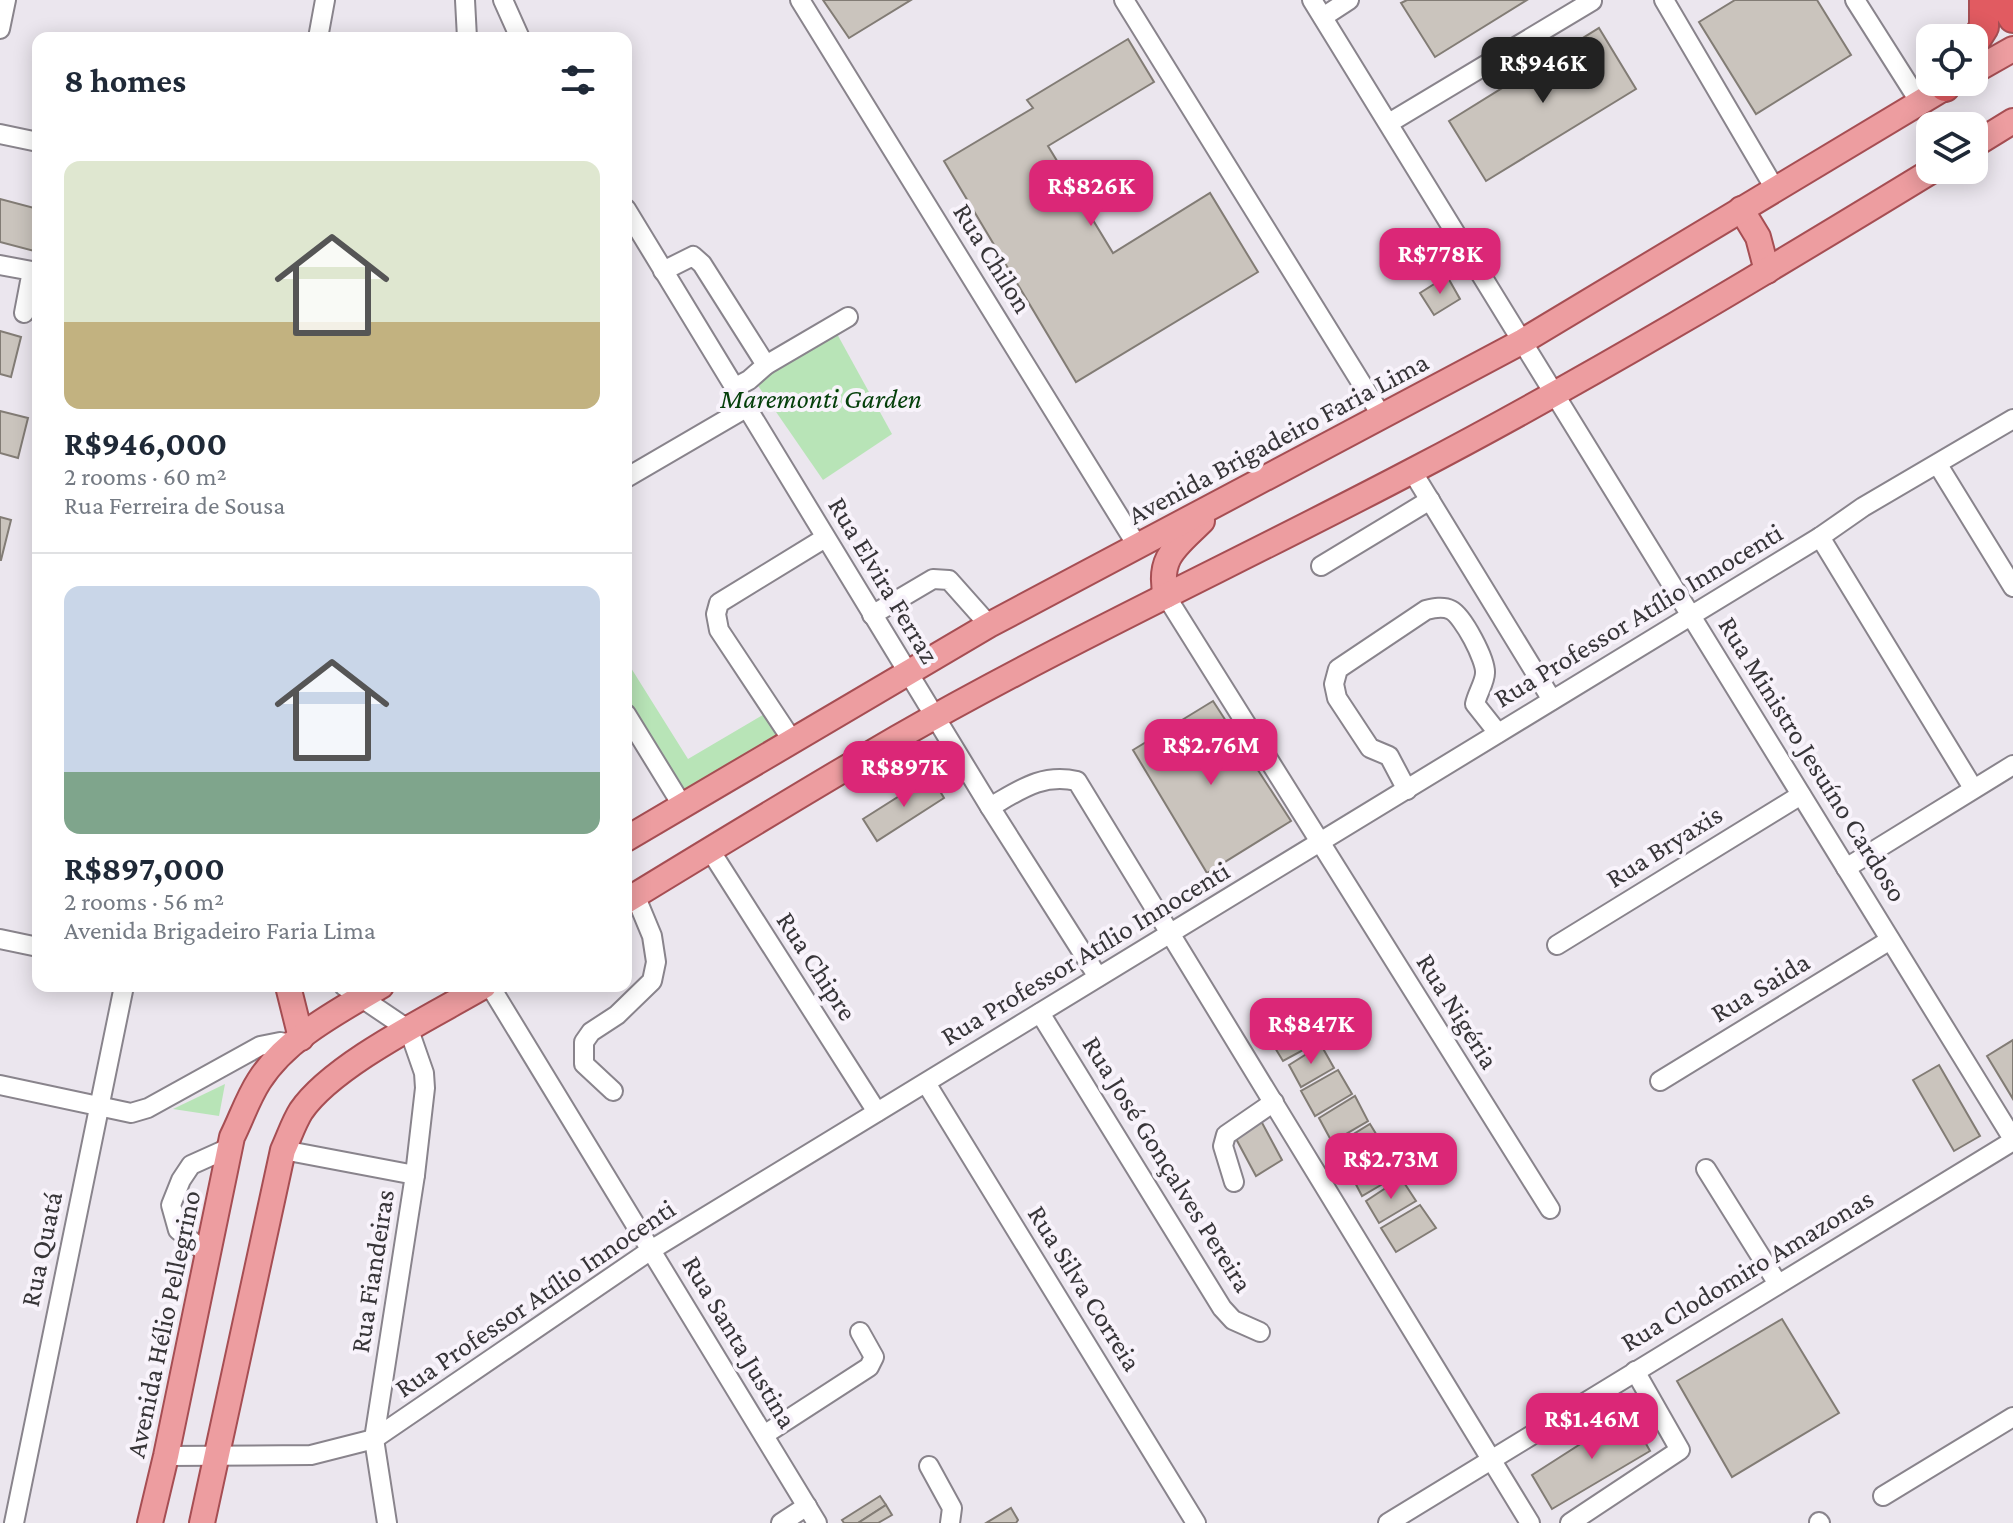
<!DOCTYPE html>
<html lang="en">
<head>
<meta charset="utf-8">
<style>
	body { margin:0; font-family:"Crimson Pro",serif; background:#f6f6f7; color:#1f2937; height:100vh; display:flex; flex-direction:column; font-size:30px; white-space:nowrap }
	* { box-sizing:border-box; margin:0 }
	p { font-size:26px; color:#747a83 }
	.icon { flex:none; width:44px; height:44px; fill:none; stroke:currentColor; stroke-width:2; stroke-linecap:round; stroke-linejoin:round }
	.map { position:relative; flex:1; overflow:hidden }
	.drawer { position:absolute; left:32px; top:32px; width:600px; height:960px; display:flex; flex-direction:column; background:#fff; border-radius:16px; box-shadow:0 4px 20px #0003 }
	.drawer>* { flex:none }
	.tools { position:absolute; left:1916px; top:24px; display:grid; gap:16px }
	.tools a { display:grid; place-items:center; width:72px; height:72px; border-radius:16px; background:#fff; box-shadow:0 4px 20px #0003; font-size:40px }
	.price { position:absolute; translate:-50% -68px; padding:0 18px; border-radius:16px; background:#db2777; color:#fff; font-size:26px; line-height:52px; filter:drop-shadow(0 2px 4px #0008) }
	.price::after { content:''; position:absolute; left:50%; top:48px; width:24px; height:18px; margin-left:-12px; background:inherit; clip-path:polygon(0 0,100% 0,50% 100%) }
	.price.selected { background:#222; color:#fff }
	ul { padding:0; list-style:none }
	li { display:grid; align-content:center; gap:16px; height:424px; padding:0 32px }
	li+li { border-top:2px solid #e0e1e3 }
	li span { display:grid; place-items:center; height:248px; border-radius:16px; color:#555 }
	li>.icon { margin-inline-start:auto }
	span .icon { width:144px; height:144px; fill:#fffc; stroke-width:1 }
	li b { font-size:34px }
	h2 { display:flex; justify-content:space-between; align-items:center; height:96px; padding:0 32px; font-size:34px }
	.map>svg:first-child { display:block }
	.green { fill:#b8e4b7 }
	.building { fill:#cac4bd; stroke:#827c75; stroke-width:2 }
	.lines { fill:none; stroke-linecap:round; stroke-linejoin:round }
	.minor-casing { stroke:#89848c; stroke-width:22 }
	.major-casing { stroke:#a64e53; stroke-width:28 }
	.highway-casing { stroke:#a64e53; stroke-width:32 }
	.minor { stroke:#fff; stroke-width:18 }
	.major { stroke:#ed9da0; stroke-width:24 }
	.highway { stroke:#e15b61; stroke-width:28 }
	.labels { text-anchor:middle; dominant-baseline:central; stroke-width:8; stroke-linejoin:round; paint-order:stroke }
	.street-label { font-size:28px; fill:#373538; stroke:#f8f3fb }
	.park-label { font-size:28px; font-style:italic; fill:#043f0a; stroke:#f8f3fb }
</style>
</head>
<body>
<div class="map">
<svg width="2013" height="1523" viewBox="0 0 2013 1523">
	<rect width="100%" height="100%" fill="#ebe6ee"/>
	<g class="green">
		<polygon points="836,332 892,434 823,480 752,377"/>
		<polygon points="626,660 688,759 766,713 779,735 685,794 626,700"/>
		<polygon points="225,1084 219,1116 173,1109"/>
	</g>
	<g class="building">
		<polygon points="823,0 911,0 849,38"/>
		<polygon points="1407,0 1527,0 1435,57 1401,3"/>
		<polygon points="1735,0 1817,0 1851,55 1756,114 1699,22"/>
		<polygon points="1599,28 1636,89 1486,181 1449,121"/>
		<polygon points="1128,39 1154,82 1048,146 1113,253 1210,193 1258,272 1076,382 944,161 1033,108 1027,100"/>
		<polygon points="0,199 38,209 38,252 0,242"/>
		<polygon points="1447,276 1460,299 1434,315 1420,293"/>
		<polygon points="0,331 21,337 11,377 0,374"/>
		<polygon points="0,411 28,418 18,458 0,453"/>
		<polygon points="0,517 11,520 1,560 0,560"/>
		<polygon points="1213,701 1291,821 1207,873 1133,750"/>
		<polygon points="931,776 944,798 877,841 863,819"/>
		<polygon points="1304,1016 1318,1042 1283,1061 1269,1038"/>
		<polygon points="2013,1040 2013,1099 1987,1056"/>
		<polygon points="1321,1045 1334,1068 1301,1087 1289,1065"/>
		<polygon points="1939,1065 1980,1136 1954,1151 1913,1080"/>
		<polygon points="1338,1070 1352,1094 1315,1116 1301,1091"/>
		<polygon points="1355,1096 1368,1121 1332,1142 1319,1118"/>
		<polygon points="1260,1119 1282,1160 1256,1176 1234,1135"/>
		<polygon points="1370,1124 1384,1147 1348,1170 1334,1146"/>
		<polygon points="1385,1152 1398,1175 1362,1196 1350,1173"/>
		<polygon points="1401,1178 1416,1201 1379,1223 1366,1201"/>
		<polygon points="1420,1205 1436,1228 1396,1252 1381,1228"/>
		<polygon points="1782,1319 1839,1413 1732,1477 1677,1381"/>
		<polygon points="1629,1413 1650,1451 1552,1509 1532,1475"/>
		<polygon points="880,1496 886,1505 858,1523 844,1523 842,1520"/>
		<polygon points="886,1505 892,1515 878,1523 858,1523"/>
		<polygon points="1011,1508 1018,1520 1016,1523 986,1523"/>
	</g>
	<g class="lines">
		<defs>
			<g id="minor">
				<polyline points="465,0 467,38"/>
				<polyline points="503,0 520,38"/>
				<polyline points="800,0 1138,547"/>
				<polyline points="1124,0 1383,418"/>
				<polyline points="1312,0 2013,1139"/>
				<polyline points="1664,0 1775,189"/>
				<polyline points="1855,0 1919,101"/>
				<polyline points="1323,17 1349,0"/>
				<polyline points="0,29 6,0"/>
				<polyline points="318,38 325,0"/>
				<polyline points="1389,123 1592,1"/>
				<polyline points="0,134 38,142"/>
				<polyline points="626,209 990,807 1098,977"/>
				<polyline points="0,265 32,271 24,313"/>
				<polyline points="663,271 693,256 702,264 766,365 749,380 734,388"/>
				<polyline points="766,365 848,317"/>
				<polyline points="1938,465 2013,587"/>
				<polyline points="1412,471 1552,700"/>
				<polyline points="626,478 746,408"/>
				<polyline points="1820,537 1973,788"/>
				<polyline points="1321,566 1430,500"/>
				<polyline points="1166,596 1550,1209"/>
				<polyline points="872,615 933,579 949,580 989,625"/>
				<polyline points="626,714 682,805"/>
				<polyline points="792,740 719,630 716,614 719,603 825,538"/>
				<path d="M1407 790 1389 756 1370 748 1337 698 1334 684 1338 669 1426 610C1434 608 1443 606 1451 610 1463 616 1486 660 1485 673 1485 682 1477 694 1475 704L1498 733"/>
				<path d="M990 807C1020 790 1042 773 1077 781L1530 1523"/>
				<polyline points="710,850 877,1112"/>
				<polyline points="1846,868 2013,765"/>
				<polyline points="0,939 38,947"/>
				<polyline points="1557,945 1801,795"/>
				<polyline points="344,986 409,1030 424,1073 425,1088 415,1175 374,1439 387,1523"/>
				<polyline points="490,986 817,1523"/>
				<polyline points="1040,1013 1222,1308 1233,1320 1260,1332"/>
				<polyline points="1660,1081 1890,940"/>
				<polyline points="926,1083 1196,1523"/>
				<polyline points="0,1085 131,1113 148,1108 260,1046 280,1042 292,1044"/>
				<polyline points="613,1091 584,1064 584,1042 591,1032 617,1015 652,981 656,962 652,936 635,895"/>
				<polyline points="283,1150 415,1175"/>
				<polyline points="1706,1169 1778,1284"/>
				<polyline points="1234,1182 1223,1146 1226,1135 1274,1102"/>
				<polyline points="209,1255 178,1230 171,1205 181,1180 191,1165 231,1147"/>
				<polyline points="764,1435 869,1367 874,1357 860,1332"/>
				<polyline points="166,1456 311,1455 374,1439 651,1250 1820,537 1863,507 2013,419"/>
				<polyline points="929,1466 952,1508 950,1523"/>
				<polyline points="1883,1496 2013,1417"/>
				<polyline points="1819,1522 1820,1523"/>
				<polyline points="14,1523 124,986"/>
				<polyline points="781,1523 807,1506"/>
				<polyline points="1388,1523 2013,1141"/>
				<polyline points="1570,1523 1680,1450 1635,1371"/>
			</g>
			<g id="major">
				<polyline points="1974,71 2013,49"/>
				<polyline points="1974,145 2013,121"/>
				<polyline points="1741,209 1758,237 1767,271"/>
				<path d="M1166 596C1157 557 1177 546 1202 521"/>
				<polyline points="626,839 989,625 1523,341 1954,82"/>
				<path d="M626 901C716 846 806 791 897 738 1065 642 1241 561 1412 471 1590 378 1761 275 1933 170"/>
				<polyline points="288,986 301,1038"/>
				<path d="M150 1523 166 1456 232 1137C241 1119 248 1098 259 1081 286 1038 339 1011 381 986"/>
				<path d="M202 1523 283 1150C289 1137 294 1122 301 1111 333 1064 433 1016 484 986"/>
			</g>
			<g id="highway">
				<polyline points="2002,0 2013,18"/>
				<polyline points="1974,43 1984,27 1984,0"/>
				<polyline points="1945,87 1948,82"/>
			</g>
		</defs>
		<use href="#minor" class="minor-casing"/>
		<use href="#major" class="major-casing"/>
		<use href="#highway" class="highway-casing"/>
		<use href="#minor" class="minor"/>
		<use href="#major" class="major"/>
		<use href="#highway" class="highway"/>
	</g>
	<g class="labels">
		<g class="street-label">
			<text transform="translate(993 258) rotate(58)">Rua Chilon</text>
			<text transform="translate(1278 438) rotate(-28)">Avenida Brigadeiro Faria Lima</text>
			<text transform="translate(884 580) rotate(59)">Rua Elvira Ferraz</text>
			<text transform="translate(1638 615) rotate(-31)">Rua Professor Atílio Innocenti</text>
			<text transform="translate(1813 759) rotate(58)">Rua Ministro Jesuíno Cardoso</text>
			<text transform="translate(1664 846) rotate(-32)">Rua Bryaxis</text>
			<text transform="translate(1085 953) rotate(-31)">Rua Professor Atílio Innocenti</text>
			<text transform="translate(817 966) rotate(57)">Rua Chipre</text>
			<text transform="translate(1760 987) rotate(-31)">Rua Saida</text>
			<text transform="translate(1458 1011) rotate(58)">Rua Nigéria</text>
			<text transform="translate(1168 1164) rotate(58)">Rua José Gonçalves Pereira</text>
			<text transform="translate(41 1249) rotate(-78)">Rua Quatá</text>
			<text transform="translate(1747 1270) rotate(-31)">Rua Clodomiro Amazonas</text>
			<text transform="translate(372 1271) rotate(-81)">Rua Fiandeiras</text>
			<text transform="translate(1085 1288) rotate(58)">Rua Silva Correia</text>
			<text transform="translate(535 1298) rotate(-34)">Rua Professor Atílio Innocenti</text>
			<text transform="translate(163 1324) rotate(-78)">Avenida Hélio Pellegrino</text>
			<text transform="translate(740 1342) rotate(59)">Rua Santa Justina</text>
		</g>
		<g class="park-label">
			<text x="821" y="398">Maremonti Garden</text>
		</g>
	</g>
</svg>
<div class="tools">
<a><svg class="icon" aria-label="locate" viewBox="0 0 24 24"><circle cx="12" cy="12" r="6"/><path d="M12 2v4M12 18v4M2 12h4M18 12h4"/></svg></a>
<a><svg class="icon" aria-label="layers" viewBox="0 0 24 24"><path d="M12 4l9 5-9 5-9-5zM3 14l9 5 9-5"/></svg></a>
</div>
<b class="price selected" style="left:1543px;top:105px">R$946K</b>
<b class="price" style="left:1091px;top:228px">R$826K</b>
<b class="price" style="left:1440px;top:296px">R$778K</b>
<b class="price" style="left:1211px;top:787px">R$2.76M</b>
<b class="price" style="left:904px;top:809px">R$897K</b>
<b class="price" style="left:1311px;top:1066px">R$847K</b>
<b class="price" style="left:1391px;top:1201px">R$2.73M</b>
<b class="price" style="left:1592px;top:1461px">R$1.46M</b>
<section class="drawer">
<h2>8 homes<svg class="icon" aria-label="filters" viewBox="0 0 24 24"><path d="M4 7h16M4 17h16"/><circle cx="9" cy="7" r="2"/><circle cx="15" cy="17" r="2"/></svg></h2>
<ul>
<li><span style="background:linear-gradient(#dfe7d0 65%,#c2b280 0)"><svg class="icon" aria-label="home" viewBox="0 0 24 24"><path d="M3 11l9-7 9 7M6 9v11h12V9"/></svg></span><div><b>R$946,000</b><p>2 rooms · 60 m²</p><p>Rua Ferreira de Sousa</p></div></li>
<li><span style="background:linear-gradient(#c9d6e8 75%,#7fa58c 0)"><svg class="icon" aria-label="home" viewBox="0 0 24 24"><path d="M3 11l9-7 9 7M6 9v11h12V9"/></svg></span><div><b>R$897,000</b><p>2 rooms · 56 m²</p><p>Avenida Brigadeiro Faria Lima</p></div></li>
</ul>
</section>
</div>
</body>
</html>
